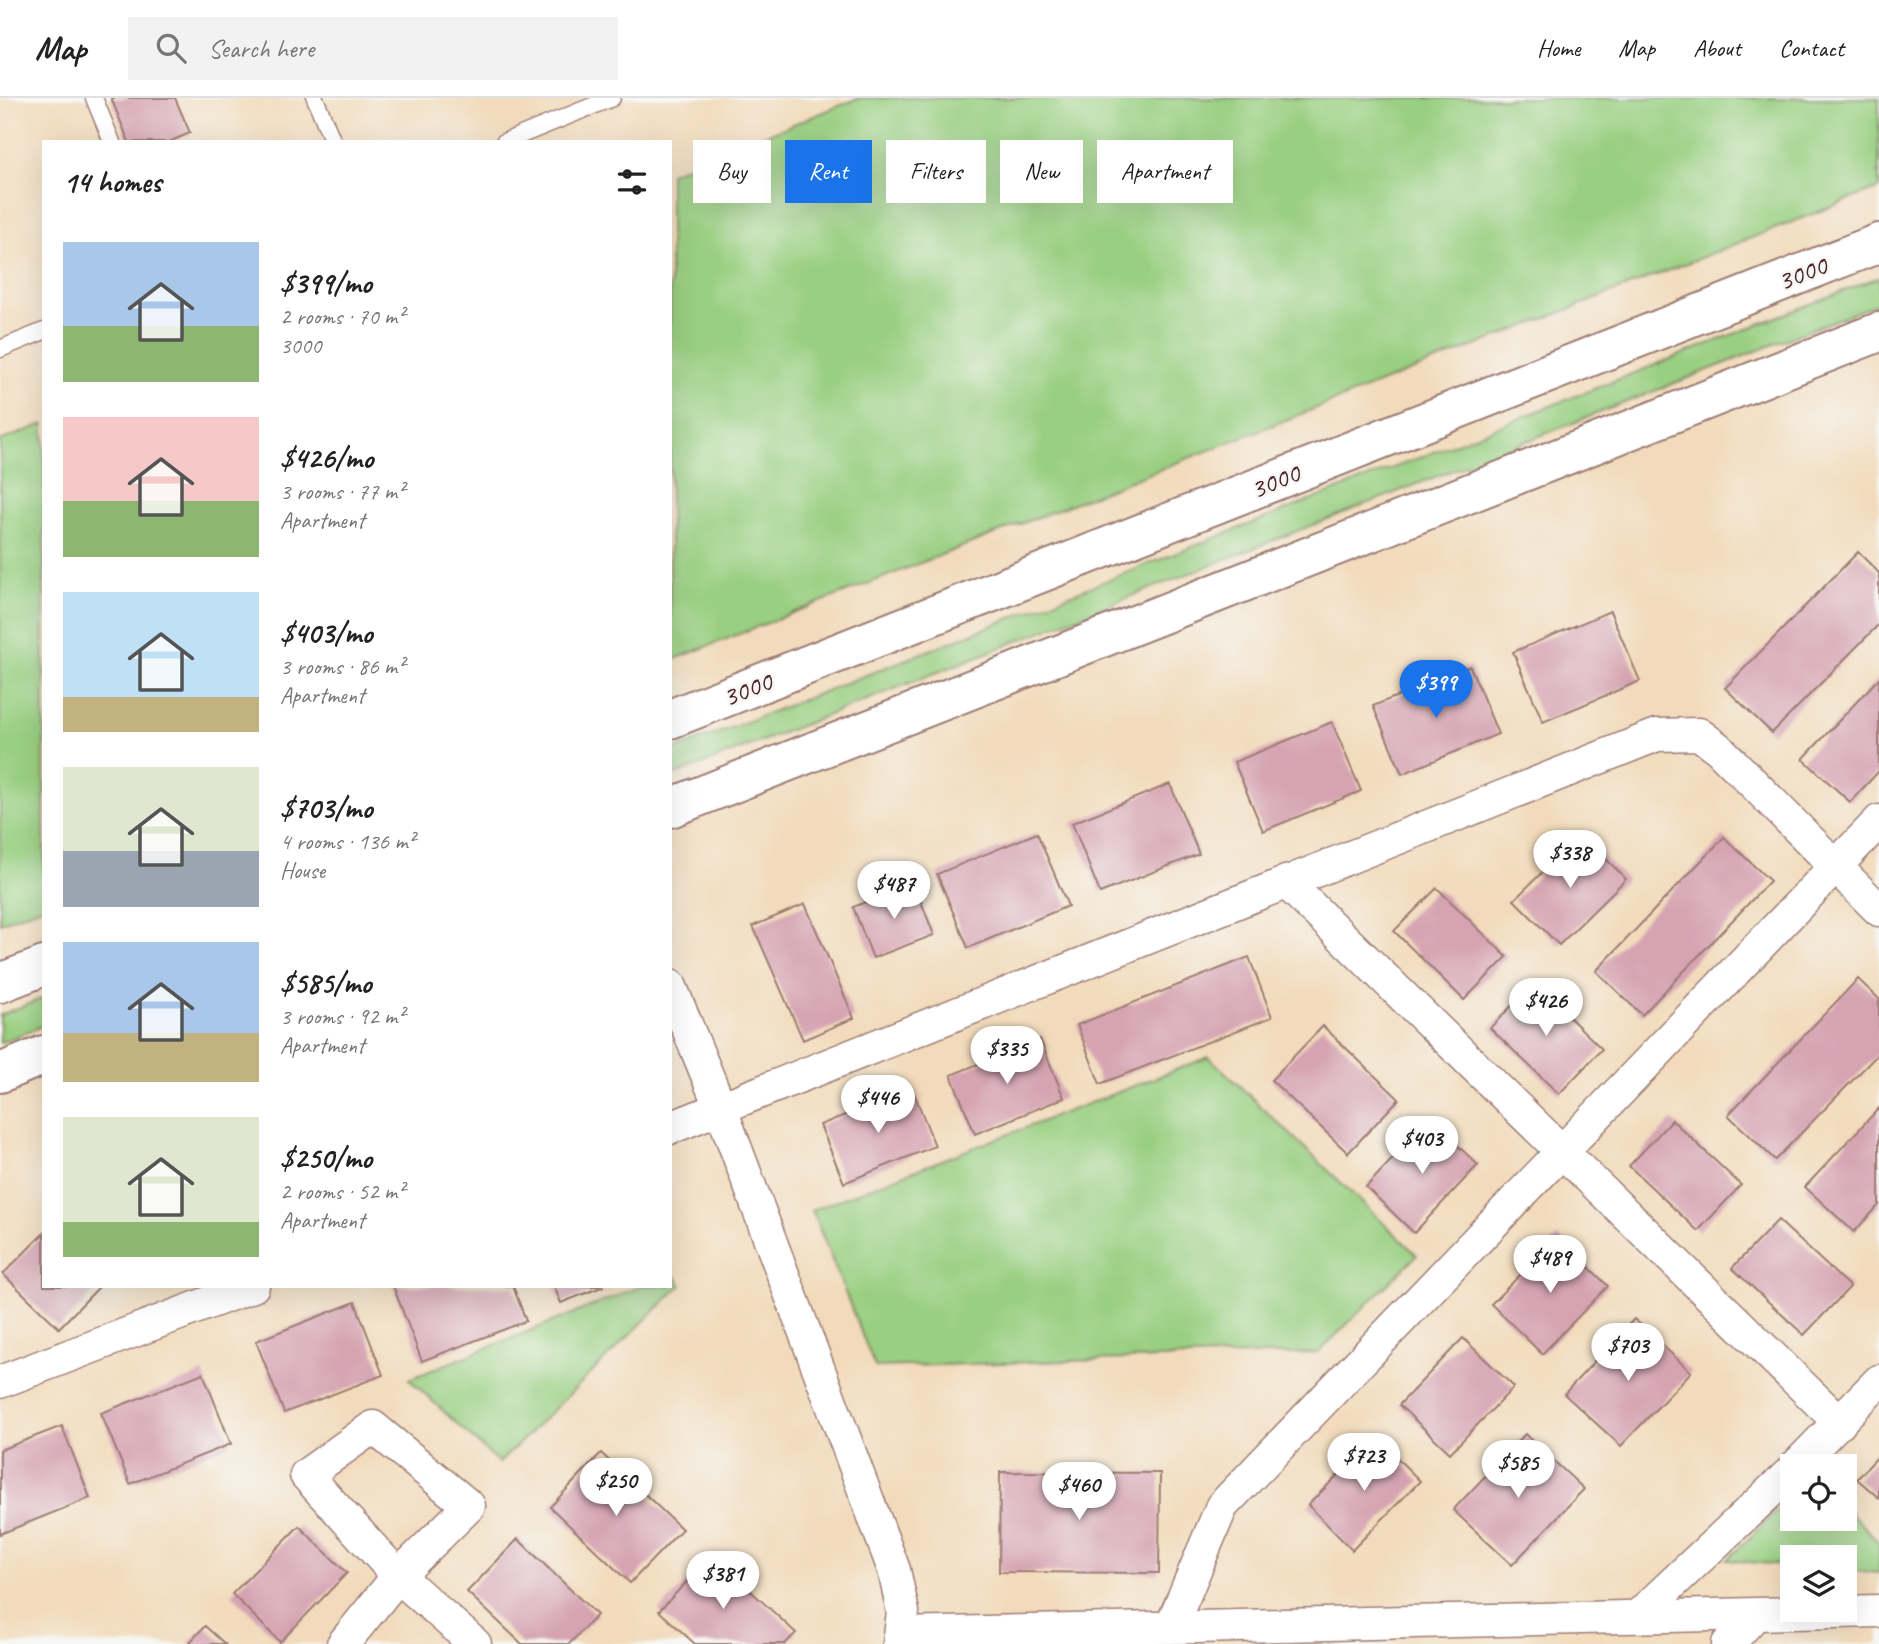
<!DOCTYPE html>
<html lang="en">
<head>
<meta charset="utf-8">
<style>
	body { margin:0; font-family:Caveat,sans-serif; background:#f2f2f2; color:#222; height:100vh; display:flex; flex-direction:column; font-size:26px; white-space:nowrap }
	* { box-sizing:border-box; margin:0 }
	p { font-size:23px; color:#767676 }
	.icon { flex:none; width:38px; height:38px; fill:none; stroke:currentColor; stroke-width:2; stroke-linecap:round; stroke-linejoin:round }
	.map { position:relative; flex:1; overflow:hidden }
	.side { position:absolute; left:42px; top:42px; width:630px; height:1148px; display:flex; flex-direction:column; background:#fff; border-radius:0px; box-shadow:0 7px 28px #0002 }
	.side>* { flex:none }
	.hud { position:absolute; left:693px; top:42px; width:665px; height:63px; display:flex; gap:14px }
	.controls { position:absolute; left:1780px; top:1356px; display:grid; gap:14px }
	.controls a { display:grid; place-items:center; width:77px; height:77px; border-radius:0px; background:#fff; box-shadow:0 7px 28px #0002; font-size:35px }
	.price { position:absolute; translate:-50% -60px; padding:0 16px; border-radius:24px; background:#fff; color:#222; font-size:23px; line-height:46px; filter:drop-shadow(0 2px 4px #0008) }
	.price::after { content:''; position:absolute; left:50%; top:42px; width:21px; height:16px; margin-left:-10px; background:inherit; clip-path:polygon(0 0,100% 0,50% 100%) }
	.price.selected { background:#1a73e8; color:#fff }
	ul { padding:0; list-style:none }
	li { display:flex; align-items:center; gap:21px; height:175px; padding:0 21px }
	li span { display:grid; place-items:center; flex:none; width:196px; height:140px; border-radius:0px; color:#555 }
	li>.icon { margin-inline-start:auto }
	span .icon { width:84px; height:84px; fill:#fffc; stroke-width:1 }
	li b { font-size:30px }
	h2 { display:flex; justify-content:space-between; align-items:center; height:84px; padding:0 21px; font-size:30px }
	.chip { padding:0 24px; border-radius:0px; background:#fff; box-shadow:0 7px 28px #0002; font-size:24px; line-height:63px }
	.chip.selected { background:#1a73e8; color:#fff }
	header { display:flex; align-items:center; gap:42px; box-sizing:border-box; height:98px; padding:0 35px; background:#fff; border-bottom:2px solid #e0e0e0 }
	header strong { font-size:33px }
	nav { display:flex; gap:38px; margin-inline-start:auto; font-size:24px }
	.search { width:490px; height:63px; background:#f2f2f2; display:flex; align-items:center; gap:18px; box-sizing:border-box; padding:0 24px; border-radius:0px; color:#767676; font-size:26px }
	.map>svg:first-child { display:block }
	.green { fill:#99cf81; stroke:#727756; stroke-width:2 }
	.building { fill:#d5a3b2 }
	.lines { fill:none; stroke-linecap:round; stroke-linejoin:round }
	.lane-casing { stroke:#9e7d74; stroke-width:19 }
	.street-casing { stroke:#9e7d74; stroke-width:35 }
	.secondary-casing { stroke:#9e7d74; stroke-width:42 }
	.lane { stroke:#fff; stroke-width:16 }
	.street { stroke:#fff; stroke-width:32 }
	.secondary { stroke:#fff; stroke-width:38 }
	.labels { text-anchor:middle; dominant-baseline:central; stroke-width:5; stroke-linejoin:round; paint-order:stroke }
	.street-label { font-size:28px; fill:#4a1f2b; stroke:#f6f6f2 }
</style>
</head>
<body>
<header>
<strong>Map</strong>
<div class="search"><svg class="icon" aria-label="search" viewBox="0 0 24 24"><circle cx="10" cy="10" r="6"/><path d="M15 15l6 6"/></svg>Search here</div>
<nav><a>Home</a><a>Map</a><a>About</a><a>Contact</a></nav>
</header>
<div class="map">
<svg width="1879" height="1546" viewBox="0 0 1879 1546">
	<rect width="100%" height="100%" fill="#f6f6f2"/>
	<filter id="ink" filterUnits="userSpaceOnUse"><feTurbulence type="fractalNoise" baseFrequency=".0143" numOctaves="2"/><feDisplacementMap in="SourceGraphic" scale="14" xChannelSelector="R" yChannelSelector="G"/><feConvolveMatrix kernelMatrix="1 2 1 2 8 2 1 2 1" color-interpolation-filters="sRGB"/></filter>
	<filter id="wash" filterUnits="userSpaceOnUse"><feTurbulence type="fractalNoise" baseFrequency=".00686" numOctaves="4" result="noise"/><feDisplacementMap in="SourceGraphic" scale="28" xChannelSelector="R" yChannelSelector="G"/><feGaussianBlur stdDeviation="1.57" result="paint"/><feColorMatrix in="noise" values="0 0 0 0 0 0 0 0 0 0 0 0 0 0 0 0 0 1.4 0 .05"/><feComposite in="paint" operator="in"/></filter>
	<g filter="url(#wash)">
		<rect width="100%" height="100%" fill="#f2dbbc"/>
		<g class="green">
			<polygon points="859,0 1879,0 1879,90 670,563 670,75"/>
			<polygon points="1879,179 1879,205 670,679 670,654"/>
			<polygon points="44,326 44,808 0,825 0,343"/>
			<polygon points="44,900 44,927 0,945 0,917"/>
			<polygon points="1209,959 1417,1157 1318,1255 875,1269 812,1112"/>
			<polygon points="674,1176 681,1187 499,1365 409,1281 642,1188 670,1188 670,1177"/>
			<polygon points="1792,1398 1792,1421 1844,1421 1845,1409 1879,1445 1879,1475 1845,1472 1844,1460 1792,1460 1792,1468 1727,1462"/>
		</g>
		<g id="blocks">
			<g class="building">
				<polygon points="111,0 175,0 190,35 169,44 129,44"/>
				<polygon points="1858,454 1879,475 1879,526 1772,635 1725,590"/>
				<polygon points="1610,513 1640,583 1543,624 1513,554"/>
				<polygon points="1470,568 1498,636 1402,676 1373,608"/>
				<polygon points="1879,580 1879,673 1850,704 1803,661"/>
				<polygon points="1332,624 1361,693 1263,733 1234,664"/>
				<polygon points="1170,686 1199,756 1100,795 1072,725"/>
				<polygon points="1037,735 1068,808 968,850 937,776"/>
				<polygon points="1581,736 1626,781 1559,847 1514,802"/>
				<polygon points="1724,739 1770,783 1642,917 1596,873"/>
				<polygon points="914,785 934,837 873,860 853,809"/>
				<polygon points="1437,790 1507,859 1464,902 1394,833"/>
				<polygon points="805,806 854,920 803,942 753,828"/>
				<polygon points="1249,859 1272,919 1100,986 1077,927"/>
				<polygon points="1858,881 1879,901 1879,955 1775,1062 1728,1017"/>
				<polygon points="1534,885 1602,951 1559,996 1490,930"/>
				<polygon points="1323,928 1399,1001 1348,1055 1271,982"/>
				<polygon points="1040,941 1064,1000 975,1036 951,977"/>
				<polygon points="912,990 935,1048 844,1085 820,1027"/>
				<polygon points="1879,1010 1879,1107 1854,1134 1805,1089"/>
				<polygon points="1430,1021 1478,1067 1414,1135 1366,1089"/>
				<polygon points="1672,1022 1741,1087 1698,1133 1629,1068"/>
				<polygon points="1778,1122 1850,1189 1804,1237 1732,1170"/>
				<polygon points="44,1135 44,1188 100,1188 59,1230 3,1176"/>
				<polygon points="1558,1139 1608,1188 1542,1256 1491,1206"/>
				<polygon points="393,1188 513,1188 526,1223 422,1263"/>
				<polygon points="554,1188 604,1188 561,1205"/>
				<polygon points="355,1204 383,1277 284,1315 256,1243"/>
				<polygon points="1634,1221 1691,1274 1621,1348 1564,1296"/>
				<polygon points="1463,1240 1514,1289 1450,1355 1399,1307"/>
				<polygon points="203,1275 231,1346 130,1386 101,1315"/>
				<polygon points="62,1328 90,1400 0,1436 0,1352"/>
				<polygon points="1525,1336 1584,1391 1512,1467 1453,1412"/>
				<polygon points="1376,1339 1420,1383 1352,1452 1308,1407"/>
				<polygon points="601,1355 682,1431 630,1485 550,1409"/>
				<polygon points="1879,1357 1879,1400 1857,1381"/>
				<polygon points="1000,1374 1160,1375 1159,1475 999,1474"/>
				<polygon points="299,1428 347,1475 280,1544 232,1496"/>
				<polygon points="518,1441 597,1517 569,1546 522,1546 467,1494"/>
				<polygon points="712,1457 796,1535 785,1546 695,1546 659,1513"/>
				<polygon points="205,1528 225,1546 188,1546"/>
			</g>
		</g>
	</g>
	<g filter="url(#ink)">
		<use href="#blocks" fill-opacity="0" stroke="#9e7d74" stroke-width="2"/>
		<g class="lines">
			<defs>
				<g id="lane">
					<polyline points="94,0 112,44"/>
					<polyline points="315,0 333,44"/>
					<polyline points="504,44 612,0"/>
					<polyline points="0,251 44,233"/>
				</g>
				<g id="street">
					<polyline points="1286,784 1840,1325"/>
					<polyline points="670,887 721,1011 894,1472 903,1514 899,1546"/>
					<polyline points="670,1030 1657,637 1699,636 1719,651 1879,812"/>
					<polyline points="0,1284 253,1188"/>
					<polyline points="1796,1368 1879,1283"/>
					<polyline points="1639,1517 1792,1373"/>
					<polyline points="1171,1529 1222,1408 1879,723"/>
					<polyline points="902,1536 1879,1513"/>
					<polyline points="343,1546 398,1478 469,1408 373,1329 306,1377 398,1478 475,1546"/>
					<polyline points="1728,1546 1754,1518"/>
				</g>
				<g id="secondary">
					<polyline points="670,621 1879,145"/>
					<polyline points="670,710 1879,234"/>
					<polyline points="0,885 44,868"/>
					<polyline points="0,975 44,957"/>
				</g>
			</defs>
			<use href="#lane" class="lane-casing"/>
			<use href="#street" class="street-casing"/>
			<use href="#secondary" class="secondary-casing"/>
			<use href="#lane" class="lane"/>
			<use href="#street" class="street"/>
			<use href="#secondary" class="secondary"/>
		</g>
	</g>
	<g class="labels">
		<g class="street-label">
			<text transform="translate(1802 175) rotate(-21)">3000</text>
			<text transform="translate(1275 383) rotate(-22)">3000</text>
			<text transform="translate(747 591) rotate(-21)">3000</text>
		</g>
	</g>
</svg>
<div class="controls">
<a><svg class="icon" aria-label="locate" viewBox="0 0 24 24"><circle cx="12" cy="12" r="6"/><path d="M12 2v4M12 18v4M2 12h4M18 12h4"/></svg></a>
<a><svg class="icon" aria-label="layers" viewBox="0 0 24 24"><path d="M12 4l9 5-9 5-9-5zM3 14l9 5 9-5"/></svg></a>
</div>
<b class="price selected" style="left:1436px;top:622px">$399</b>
<b class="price" style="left:1570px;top:792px">$338</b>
<b class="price" style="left:894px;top:823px">$487</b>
<b class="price" style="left:1546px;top:940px">$426</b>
<b class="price" style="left:1007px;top:988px">$335</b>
<b class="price" style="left:878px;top:1037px">$446</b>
<b class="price" style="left:1422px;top:1078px">$403</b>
<b class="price" style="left:1550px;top:1197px">$489</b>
<b class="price" style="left:1628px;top:1285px">$703</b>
<b class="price" style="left:1364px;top:1395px">$723</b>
<b class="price" style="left:1518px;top:1402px">$585</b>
<b class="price" style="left:616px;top:1420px">$250</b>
<b class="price" style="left:1079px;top:1424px">$460</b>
<b class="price" style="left:723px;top:1513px">$381</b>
<div class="hud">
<a class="chip">Buy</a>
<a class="chip selected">Rent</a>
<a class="chip">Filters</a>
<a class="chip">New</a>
<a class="chip">Apartment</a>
</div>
<section class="side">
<h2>14 homes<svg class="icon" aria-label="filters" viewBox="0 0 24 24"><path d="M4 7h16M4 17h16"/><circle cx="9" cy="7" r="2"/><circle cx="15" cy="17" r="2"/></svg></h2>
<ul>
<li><span style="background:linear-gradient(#a9c7e8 60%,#8fb573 0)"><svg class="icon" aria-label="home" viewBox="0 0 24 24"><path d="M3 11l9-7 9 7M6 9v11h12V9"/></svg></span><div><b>$399/mo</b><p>2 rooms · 70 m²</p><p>3000</p></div></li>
<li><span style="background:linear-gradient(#f6c9c9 60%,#8fb573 0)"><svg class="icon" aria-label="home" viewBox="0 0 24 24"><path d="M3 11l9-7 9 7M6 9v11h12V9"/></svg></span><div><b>$426/mo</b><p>3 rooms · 77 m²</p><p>Apartment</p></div></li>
<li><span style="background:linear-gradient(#bfe0f5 75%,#c2b280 0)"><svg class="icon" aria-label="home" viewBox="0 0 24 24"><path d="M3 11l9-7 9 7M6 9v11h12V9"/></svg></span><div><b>$403/mo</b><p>3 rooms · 86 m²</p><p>Apartment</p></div></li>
<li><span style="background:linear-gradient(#dfe7d0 60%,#9aa5b1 0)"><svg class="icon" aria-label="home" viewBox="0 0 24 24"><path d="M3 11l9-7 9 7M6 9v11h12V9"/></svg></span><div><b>$703/mo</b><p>4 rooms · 136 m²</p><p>House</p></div></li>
<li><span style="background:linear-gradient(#a9c7e8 65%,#c2b280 0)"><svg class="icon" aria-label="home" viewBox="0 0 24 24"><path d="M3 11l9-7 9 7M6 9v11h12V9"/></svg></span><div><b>$585/mo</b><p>3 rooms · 92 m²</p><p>Apartment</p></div></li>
<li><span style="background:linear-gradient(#dfe7d0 75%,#8fb573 0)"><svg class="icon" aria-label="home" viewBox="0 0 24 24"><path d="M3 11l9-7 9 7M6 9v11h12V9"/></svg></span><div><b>$250/mo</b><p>2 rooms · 52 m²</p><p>Apartment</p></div></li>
</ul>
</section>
</div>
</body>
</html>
